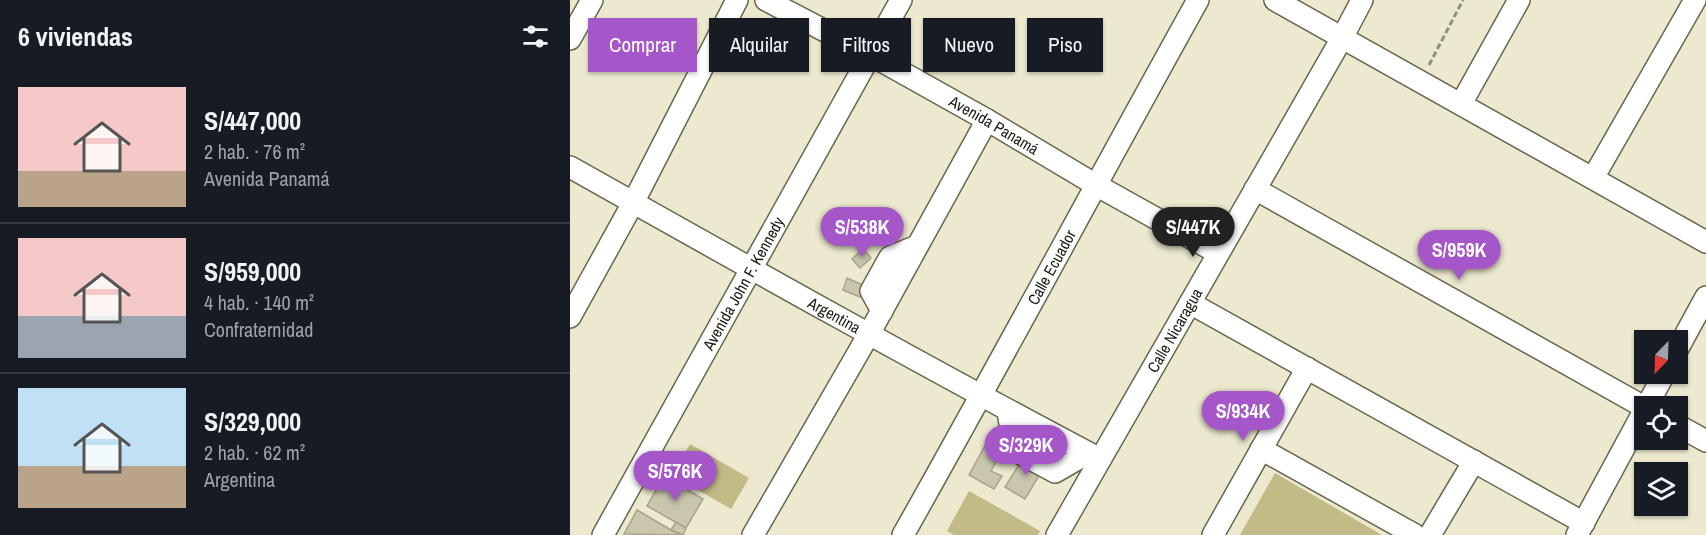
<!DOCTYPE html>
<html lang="es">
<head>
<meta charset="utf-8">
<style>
	body { margin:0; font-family:"Archivo Narrow",sans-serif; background:#20242c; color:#f1f3f6; height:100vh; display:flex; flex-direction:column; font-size:22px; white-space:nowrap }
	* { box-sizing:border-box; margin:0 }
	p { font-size:20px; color:#9ea1a6 }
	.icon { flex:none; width:33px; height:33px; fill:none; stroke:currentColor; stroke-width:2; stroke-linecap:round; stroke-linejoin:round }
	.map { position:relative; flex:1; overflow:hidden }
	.sheet { display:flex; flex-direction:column; background:#171b24; width:570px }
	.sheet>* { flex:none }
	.banner { position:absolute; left:18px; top:18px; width:570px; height:54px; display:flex; gap:12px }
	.needle { width:39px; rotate:203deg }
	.tools { position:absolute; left:1064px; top:330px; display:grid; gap:12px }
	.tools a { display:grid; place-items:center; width:54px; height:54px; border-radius:0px; background:#171b24; box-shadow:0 2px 4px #0004; font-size:30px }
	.price { position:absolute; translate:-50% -51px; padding:0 14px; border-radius:21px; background:#a556c8; color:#fff; font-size:20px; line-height:39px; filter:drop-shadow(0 2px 3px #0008) }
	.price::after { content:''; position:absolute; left:50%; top:36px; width:18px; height:14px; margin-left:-9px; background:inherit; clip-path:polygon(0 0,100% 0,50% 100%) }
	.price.active { background:#222; color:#fff }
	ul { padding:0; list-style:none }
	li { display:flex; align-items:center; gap:18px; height:150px; padding:0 18px }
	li+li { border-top:2px solid #363941 }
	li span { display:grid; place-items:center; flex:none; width:168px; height:120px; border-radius:0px; color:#555 }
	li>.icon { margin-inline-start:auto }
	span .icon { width:72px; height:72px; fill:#fffc; stroke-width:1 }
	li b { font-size:26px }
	h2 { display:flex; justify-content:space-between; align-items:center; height:72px; padding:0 18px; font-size:26px }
	.chip { padding:0 21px; border-radius:0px; background:#171b24; box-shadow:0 2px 4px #0004; font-size:21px; line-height:54px }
	.chip.active { background:#a556c8; color:#fff }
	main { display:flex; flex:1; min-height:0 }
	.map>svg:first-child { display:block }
	.green { fill:#c2ba87 }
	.building { fill:#c9c6ad; stroke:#a7a48b; stroke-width:1.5 }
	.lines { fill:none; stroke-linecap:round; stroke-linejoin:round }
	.minor-casing { stroke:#696650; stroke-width:24 }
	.path { stroke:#93917e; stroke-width:3; stroke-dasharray:6 3; stroke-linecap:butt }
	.minor { stroke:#fff; stroke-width:21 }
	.labels { text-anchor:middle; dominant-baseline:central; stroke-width:6; stroke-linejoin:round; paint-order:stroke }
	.street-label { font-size:16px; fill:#1e1d13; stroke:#f9f6dc }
</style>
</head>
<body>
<main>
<section class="sheet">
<h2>6 viviendas<svg class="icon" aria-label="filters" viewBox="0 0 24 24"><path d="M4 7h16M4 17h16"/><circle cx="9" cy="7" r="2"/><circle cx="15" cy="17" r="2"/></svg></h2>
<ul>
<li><span style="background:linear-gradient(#f6c9c9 70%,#b9a48a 0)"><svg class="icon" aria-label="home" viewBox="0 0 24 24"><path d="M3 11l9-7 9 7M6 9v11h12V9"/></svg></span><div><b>S/447,000</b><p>2 hab. · 76 m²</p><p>Avenida Panamá</p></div></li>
<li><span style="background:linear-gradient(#f6c9c9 65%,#9aa5b1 0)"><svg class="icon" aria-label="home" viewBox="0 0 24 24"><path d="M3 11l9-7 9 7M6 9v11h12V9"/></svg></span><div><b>S/959,000</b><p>4 hab. · 140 m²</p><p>Confraternidad</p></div></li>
<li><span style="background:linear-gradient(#bfe0f5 65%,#b9a48a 0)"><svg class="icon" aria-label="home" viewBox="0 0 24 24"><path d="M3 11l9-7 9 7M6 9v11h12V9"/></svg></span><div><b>S/329,000</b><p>2 hab. · 62 m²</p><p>Argentina</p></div></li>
</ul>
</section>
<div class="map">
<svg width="1136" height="535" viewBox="0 0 1136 535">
	<rect width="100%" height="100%" fill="#ece9cf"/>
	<g class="green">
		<polygon points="120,444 179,478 161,509 102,475"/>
		<polygon points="705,473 812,535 670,535"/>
		<polygon points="399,491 470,531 468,535 384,535 377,531"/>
	</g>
	<g class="building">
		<polygon points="293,249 301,258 290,268 282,259"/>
		<polygon points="277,278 295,286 290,297 273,290"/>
		<polygon points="423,431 438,440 421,471 432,476 424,489 399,475"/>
		<polygon points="457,452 476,464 455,499 435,487"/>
		<polygon points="94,476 133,499 116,528 77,506"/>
		<polygon points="67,510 101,530 110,535 54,534"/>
		<polygon points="106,522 116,528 113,535 101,530"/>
	</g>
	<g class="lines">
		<defs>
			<g id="minor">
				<path id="s1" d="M196 0 301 55 417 120 526 185 648 253"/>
				<polyline points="705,0 1136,242"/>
				<polyline points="0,39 22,0"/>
				<polyline points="891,104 949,0"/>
				<path id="s2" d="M0 167C176 266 352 365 530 459"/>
				<polyline points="1023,178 1125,0"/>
				<polyline points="685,189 1074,407"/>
				<polyline points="620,303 1014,523"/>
				<polyline points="312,311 301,291 320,257 347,246"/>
				<polyline points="0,317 63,203 167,0"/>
				<polyline points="1107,350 1136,297"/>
				<polyline points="1077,406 1094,374"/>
				<polyline points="438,411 444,450 485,472 518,453"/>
				<polyline points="1107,425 1136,441"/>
				<polyline points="691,449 845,535"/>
				<path id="s3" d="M33 535 331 0"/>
				<polyline points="183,535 299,334 417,120"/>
				<path id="s4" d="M333 535C433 358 529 178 628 0"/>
				<path id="s5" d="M487 535 772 38 792 0"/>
				<polyline points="643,535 737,368"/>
				<polyline points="860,535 904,461"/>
				<polyline points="1007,535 1074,411"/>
			</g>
		</defs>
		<use href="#minor" class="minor-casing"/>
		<polyline class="path" points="859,65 893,0"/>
		<use href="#minor" class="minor"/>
	</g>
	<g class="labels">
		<g class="street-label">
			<text stroke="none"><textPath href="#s1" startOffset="260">Avenida Panamá</textPath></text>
			<text stroke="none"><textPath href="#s4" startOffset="306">Calle Ecuador</textPath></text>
			<text stroke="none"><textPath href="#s3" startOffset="288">Avenida John F. Kennedy</textPath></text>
			<text stroke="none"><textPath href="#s2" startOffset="303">Argentina</textPath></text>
			<text stroke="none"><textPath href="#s5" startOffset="236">Calle Nicaragua</textPath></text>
		</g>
	</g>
</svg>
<div class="tools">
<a><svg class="needle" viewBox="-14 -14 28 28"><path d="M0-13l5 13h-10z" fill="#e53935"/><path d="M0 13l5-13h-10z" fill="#9ea1a6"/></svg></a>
<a><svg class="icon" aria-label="locate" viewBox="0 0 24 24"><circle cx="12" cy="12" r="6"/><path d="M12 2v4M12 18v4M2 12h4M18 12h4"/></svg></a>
<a><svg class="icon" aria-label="layers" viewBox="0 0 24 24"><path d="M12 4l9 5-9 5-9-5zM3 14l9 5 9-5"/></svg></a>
</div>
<b class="price" style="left:292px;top:258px">S/538K</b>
<b class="price active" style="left:623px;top:258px">S/447K</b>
<b class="price" style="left:889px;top:281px">S/959K</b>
<b class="price" style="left:673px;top:442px">S/934K</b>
<b class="price" style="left:456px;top:476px">S/329K</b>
<b class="price" style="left:105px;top:502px">S/576K</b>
<div class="banner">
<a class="chip active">Comprar</a>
<a class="chip">Alquilar</a>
<a class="chip">Filtros</a>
<a class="chip">Nuevo</a>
<a class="chip">Piso</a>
</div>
</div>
</main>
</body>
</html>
